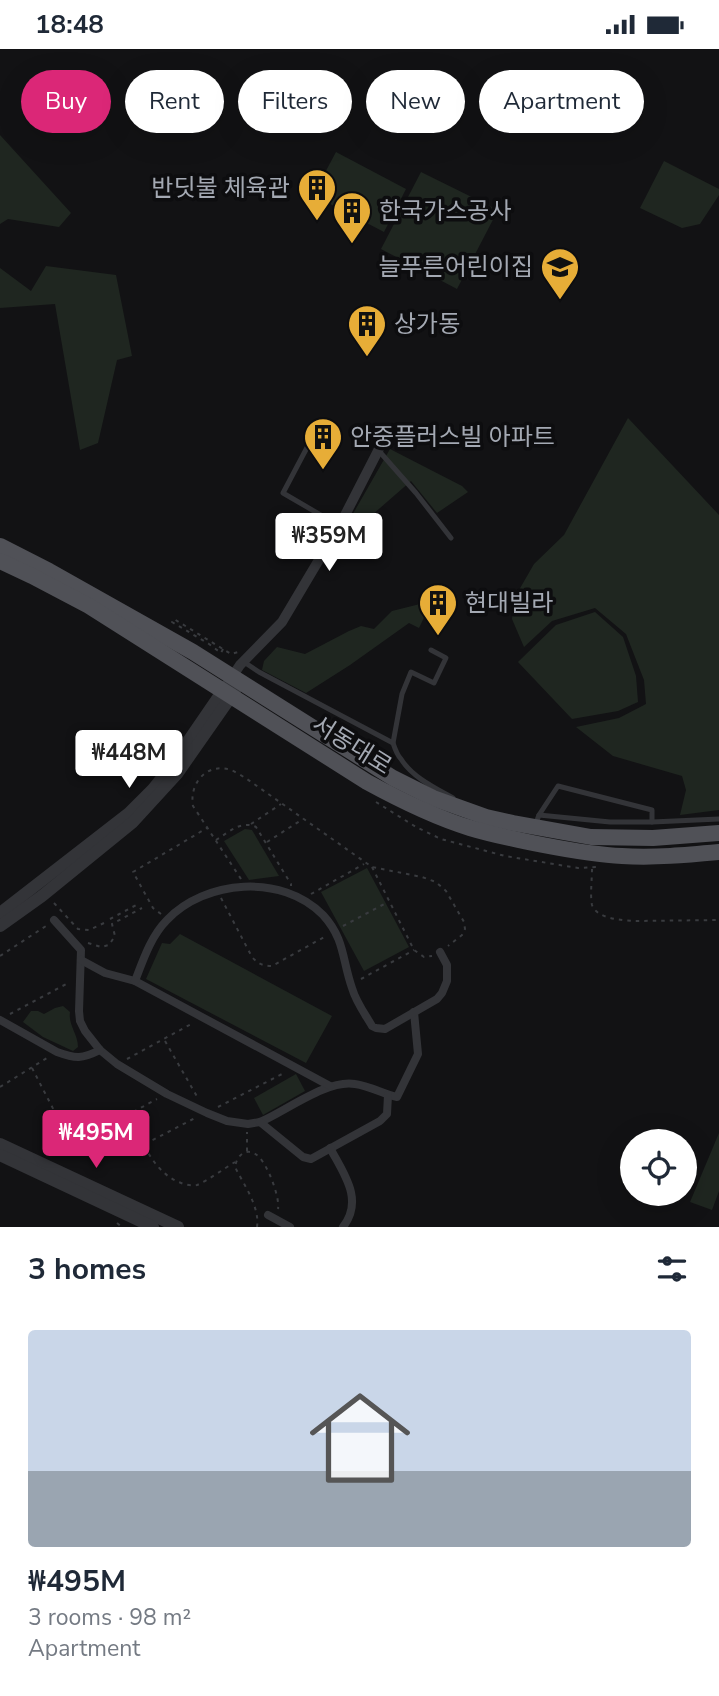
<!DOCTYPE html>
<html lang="en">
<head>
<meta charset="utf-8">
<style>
	body { margin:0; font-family:"Nunito Sans","Noto Sans KR",sans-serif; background:#f6f6f7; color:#1f2937; height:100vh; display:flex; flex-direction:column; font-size:26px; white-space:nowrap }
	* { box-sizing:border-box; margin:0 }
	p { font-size:23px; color:#747a83 }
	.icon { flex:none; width:38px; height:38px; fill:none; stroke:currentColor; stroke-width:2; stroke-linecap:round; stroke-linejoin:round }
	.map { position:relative; height:1178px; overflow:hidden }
	.drawer { display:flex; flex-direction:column; background:#fff; flex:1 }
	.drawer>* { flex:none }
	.hud { position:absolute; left:21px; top:21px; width:677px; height:63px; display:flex; gap:14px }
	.fabs { position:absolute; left:620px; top:1080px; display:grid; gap:14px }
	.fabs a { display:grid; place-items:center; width:77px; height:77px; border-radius:50%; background:#fff; box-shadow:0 7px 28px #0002; font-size:35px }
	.price { position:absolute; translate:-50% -60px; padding:0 16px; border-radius:7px; background:#fff; color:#222; font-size:23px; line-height:46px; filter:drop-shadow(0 2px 4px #0008) }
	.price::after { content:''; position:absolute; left:50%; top:42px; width:21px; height:16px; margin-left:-10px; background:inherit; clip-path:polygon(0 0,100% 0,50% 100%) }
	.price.active { background:#db2777; color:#fff }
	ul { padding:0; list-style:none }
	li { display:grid; align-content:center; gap:14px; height:371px; padding:0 28px }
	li+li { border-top:2px solid #e0e1e3 }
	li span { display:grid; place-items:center; height:217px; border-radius:7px; color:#555 }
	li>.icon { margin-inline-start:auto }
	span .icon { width:126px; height:126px; fill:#fffc; stroke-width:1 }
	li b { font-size:30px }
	h2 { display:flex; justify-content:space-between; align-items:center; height:84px; padding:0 28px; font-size:30px }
	.chip { padding:0 24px; border-radius:32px; background:#fff; box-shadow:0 7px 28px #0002; font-size:24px; line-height:63px }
	.chip.active { background:#db2777; color:#fff }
	.status { display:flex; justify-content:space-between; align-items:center; height:49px; padding:0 35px; background:#fff; direction:ltr }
	.status svg { height:19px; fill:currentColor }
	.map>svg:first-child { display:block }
	.green { fill:#1f2620 }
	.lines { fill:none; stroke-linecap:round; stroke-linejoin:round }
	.path { stroke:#393b3f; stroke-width:2; stroke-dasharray:3.5 5; stroke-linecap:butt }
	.service { stroke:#333438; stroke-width:5 }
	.pedestrian { stroke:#333438; stroke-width:8 }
	.minor { stroke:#333438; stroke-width:10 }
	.tertiary { stroke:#333438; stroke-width:12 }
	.primary { stroke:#505157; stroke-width:16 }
	.labels { text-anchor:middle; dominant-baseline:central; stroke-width:7; stroke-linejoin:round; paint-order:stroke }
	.poi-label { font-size:24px; fill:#a4a9b3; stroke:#0d0d0f; text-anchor:start }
	.street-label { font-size:24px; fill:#a4a9b3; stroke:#0d0d0f }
</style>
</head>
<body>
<div class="status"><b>18:48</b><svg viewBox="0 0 49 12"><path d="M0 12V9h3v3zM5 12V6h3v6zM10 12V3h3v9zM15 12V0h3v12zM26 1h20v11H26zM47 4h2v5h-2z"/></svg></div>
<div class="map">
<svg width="719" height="1178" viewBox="0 0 719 1178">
	<rect width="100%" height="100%" fill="#121214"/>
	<g class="green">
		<polygon points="0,86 71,164 59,178 8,170 0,175"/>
		<polygon points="336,103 406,140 384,183 313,146"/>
		<polygon points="664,112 719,140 719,146 700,175 682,179 640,159"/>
		<polygon points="421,123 498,161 457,240 381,200"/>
		<polygon points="46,217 116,226 132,307 117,311 98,394 80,401 55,255 0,259 0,219 31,242"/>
		<polygon points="628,369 719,466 719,761 680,766 686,741 682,727 613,707 576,678 619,669 646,655 644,631 626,585 595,559 552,572 524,598 512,570 515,548 534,515 564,486"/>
		<polygon points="390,400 462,437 468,443 437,464 411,432 372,466 350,470"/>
		<polygon points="432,552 419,579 409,574 350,616 306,644 262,621 264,612 277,598 305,605 349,582 361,577 374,580 392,562"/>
		<polygon points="595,563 623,588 636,627 638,653 618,662 572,670 518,613 556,576"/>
		<polygon points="245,780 252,781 279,827 249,831 224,792"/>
		<polygon points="367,819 409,898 364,922 321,843"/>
		<polygon points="180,885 332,967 306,1014 146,930 162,894 170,895"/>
		<path d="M63 957 70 963C68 976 78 985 78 998L73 1002 43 988 23 973 31 962H38L44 965 55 959Z"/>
		<polygon points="296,1025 305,1042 263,1066 254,1049"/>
		<polygon points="719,1084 719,1142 712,1161 690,1153"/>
	</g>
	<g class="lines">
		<g class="path">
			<polyline points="223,600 221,604 209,595 172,573 174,570 231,605 238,603"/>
			<polyline points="376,753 416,778 441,790 505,807 578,819 596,818"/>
			<polyline points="251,775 281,755"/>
			<path d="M216 791C229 783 241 771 256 778L291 835V837"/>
			<polyline points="267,793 303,770"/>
			<polyline points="372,818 414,901 424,908 432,907"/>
			<path d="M592 820C592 830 590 847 592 856 597 870 621 871 634 872L719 871"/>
			<path d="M241 830 193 757C189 734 207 713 231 721 236 723 242 727 247 730L372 818 422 828 436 833 446 842 464 873 465 880 462 886 448 897"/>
			<polyline points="311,845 364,815"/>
			<path d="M221 849 252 908C258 915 263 917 272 917L326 887"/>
			<polyline points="54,854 78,880 89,881 104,874"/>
			<polyline points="161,865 153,859 133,823 207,779"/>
			<polyline points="110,870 140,854"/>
			<polyline points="343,877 388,853"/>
			<polyline points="88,894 101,898 109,896 115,887 112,875 142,859"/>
			<polyline points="0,907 46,877"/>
			<polyline points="361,930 414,901"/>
			<polyline points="10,965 70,933"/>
			<polyline points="165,992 199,1051"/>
			<polyline points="127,1010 193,974"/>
			<polyline points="32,1019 60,1073 69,1082 78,1086 87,1086 98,1082 157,1050"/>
			<polyline points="0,1038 47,1009"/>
			<polyline points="218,1058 284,1024"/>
			<path d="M129 1067C142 1091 153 1124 181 1134 186 1136 192 1137 197 1136 207 1132 225 1119 235 1113"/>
			<polyline points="145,1095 197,1068"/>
			<polyline points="247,1102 247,1083"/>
			<polyline points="117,1174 122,1178"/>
			<path d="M257 1178C260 1158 244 1136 235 1118 237 1105 248 1097 259 1108 268 1117 280 1148 278 1160"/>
		</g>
		<g class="service">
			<polyline points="320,374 283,444 331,472 342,472"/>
			<polyline points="379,402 416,444 451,489"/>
			<path d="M244 613 259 623 393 694C395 700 397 706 401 710 412 728 435 739 453 749"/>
			<polyline points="393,694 402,645 411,623 434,634 446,609 431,601"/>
			<polyline points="539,766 558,737 652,761 652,773"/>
			<polyline points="536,774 539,766 610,773 652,773 719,770"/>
		</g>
		<g class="pedestrian">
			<path d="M54 871 81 901 79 962 80 972 85 982 100 1001 117 1015 167 1045 207 1064 227 1072 248 1075 260 1073C286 1062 327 1030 355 1035 370 1037 383 1045 397 1048L418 1005 414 963"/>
			<polyline points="81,911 105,924 135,932 330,1037"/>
			<path d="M135 932C143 911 151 887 167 871 205 831 282 824 323 866 345 890 342 911 352 939 356 953 365 965 372 977L376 979 385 980 437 950 442 944 447 932V916L440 903"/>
			<path d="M0 971 57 1003C76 1010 82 1010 100 1001"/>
			<polyline points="260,1073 303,1108 311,1110 380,1072 387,1065 388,1046"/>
			<path d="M330 1099C344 1125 364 1151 343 1178"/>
			<polyline points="268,1166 290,1178"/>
		</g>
		<polyline class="minor" points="232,628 240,616 282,573 342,472 382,394"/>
		<g class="tertiary">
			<polyline points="0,864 129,764 153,740 169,720 226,637"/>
			<polyline points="0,877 42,847 133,773 177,725 235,642"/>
			<polyline points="0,1095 178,1178"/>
			<polyline points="0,1106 153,1178"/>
		</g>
		<g class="primary">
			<polyline points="0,497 49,522 193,603 393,729 433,749 486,768 513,774 591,788 653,789 719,784"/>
			<path d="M0 512 32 527 89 557 367 733C400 751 434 768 470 779 493 786 518 791 543 796 569 801 596 806 622 807 654 809 687 806 719 803"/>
		</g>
	</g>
	<defs>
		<symbol id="building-pin" viewBox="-11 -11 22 30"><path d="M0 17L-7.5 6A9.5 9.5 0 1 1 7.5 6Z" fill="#e7ad37" stroke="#0d0d0f"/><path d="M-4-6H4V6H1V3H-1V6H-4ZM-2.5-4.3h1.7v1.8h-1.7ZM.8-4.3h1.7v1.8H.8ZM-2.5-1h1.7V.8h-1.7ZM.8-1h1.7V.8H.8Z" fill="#111"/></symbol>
		<symbol id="school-pin" viewBox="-11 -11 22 30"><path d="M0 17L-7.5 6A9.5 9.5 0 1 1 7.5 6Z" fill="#e7ad37" stroke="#0d0d0f"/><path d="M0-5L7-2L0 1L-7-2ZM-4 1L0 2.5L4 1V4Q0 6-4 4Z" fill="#111"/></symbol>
	</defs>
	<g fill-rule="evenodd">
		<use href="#building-pin" x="295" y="117" width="44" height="60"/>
		<use href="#building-pin" x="330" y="140" width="44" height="60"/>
		<use href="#school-pin" x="538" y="196" width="44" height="60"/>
		<use href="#building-pin" x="345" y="253" width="44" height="60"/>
		<use href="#building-pin" x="301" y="366" width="44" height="60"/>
		<use href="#building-pin" x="416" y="532" width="44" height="60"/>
	</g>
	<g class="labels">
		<g class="poi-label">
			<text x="290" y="139" text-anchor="end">반딧불 체육관</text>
			<text x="379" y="162">한국가스공사</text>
			<text x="533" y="218" text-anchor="end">늘푸른어린이집</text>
			<text x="394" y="275">상가동</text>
			<text x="350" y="388">안중플러스빌 아파트</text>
			<text x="465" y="554">현대빌라</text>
		</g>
		<g class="street-label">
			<text transform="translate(352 696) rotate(32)">서동대로</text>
		</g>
	</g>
</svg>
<div class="fabs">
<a><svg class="icon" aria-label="locate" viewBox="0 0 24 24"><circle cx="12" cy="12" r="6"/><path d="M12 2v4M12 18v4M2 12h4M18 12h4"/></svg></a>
</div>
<b class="price" style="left:329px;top:524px">₩359M</b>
<b class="price" style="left:129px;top:741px">₩448M</b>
<b class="price active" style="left:96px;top:1121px">₩495M</b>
<div class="hud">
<a class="chip active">Buy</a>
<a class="chip">Rent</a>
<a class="chip">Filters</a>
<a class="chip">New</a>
<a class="chip">Apartment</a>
</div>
</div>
<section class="drawer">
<h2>3 homes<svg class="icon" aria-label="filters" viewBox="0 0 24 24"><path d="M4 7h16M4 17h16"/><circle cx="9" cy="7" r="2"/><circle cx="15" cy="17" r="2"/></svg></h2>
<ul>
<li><span style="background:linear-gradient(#c9d6e8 65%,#9aa5b1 0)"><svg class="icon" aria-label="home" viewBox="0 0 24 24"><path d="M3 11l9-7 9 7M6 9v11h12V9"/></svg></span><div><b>₩495M</b><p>3 rooms · 98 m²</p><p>Apartment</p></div></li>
</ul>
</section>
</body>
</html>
